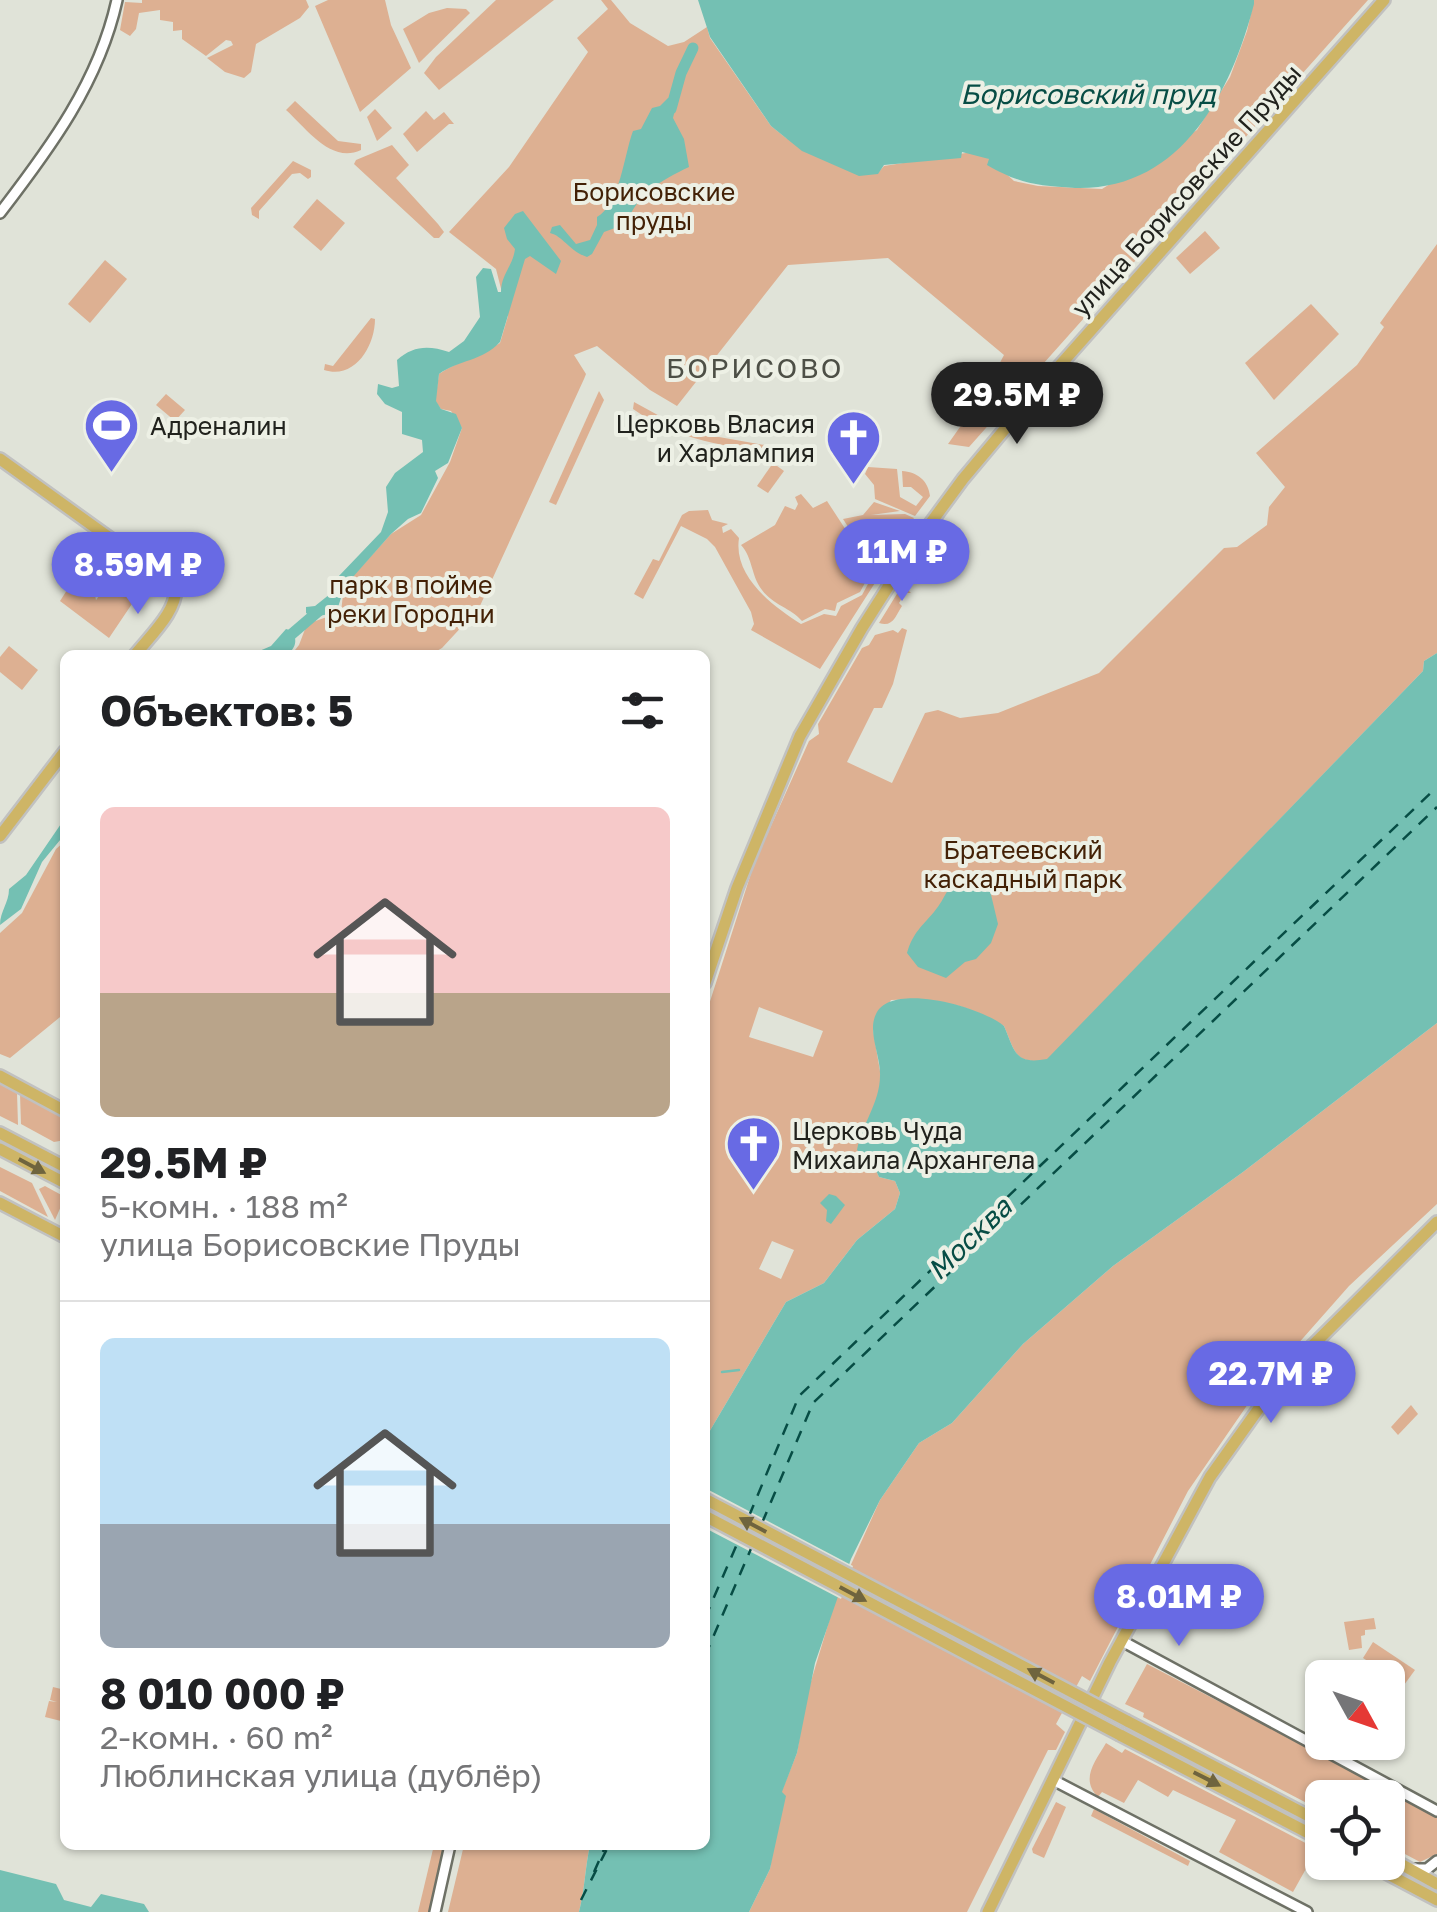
<!DOCTYPE html>
<html lang="ru">
<head>
<meta charset="utf-8">
<style>
	body { margin:0; font-family:"Golos Text",sans-serif; background:#f6f6f6; color:#202124; height:100vh; display:flex; flex-direction:column; font-size:38px; white-space:nowrap }
	* { box-sizing:border-box; margin:0 }
	p { font-size:32px; color:#757577 }
	.icon { flex:none; width:55px; height:55px; fill:none; stroke:currentColor; stroke-width:2; stroke-linecap:round; stroke-linejoin:round }
	.map { position:relative; flex:1; overflow:hidden }
	.sheet { position:absolute; left:60px; top:650px; width:650px; height:1200px; display:flex; flex-direction:column; background:#fff; border-radius:15px; box-shadow:0 2px 8px #0004 }
	.sheet>* { flex:none }
	.needle { width:65px; rotate:130deg }
	.tools { position:absolute; left:1305px; top:1660px; display:grid; gap:20px }
	.tools a { display:grid; place-items:center; width:100px; height:100px; border-radius:15px; background:#fff; box-shadow:0 2px 8px #0004; font-size:50px }
	.price { position:absolute; translate:-50% -85px; padding:0 22px; border-radius:35px; background:#686ae4; color:#fff; font-size:32px; line-height:65px; filter:drop-shadow(0 2px 5px #0008) }
	.price::after { content:''; position:absolute; left:50%; top:60px; width:30px; height:22px; margin-left:-15px; background:inherit; clip-path:polygon(0 0,100% 0,50% 100%) }
	.price.selected { background:#222; color:#fff }
	ul { padding:0; list-style:none }
	li { display:grid; align-content:center; gap:20px; height:530px; padding:0 40px }
	li+li { border-top:2px solid #e0e0e0 }
	li span { display:grid; place-items:center; height:310px; border-radius:15px; color:#555 }
	li>.icon { margin-inline-start:auto }
	span .icon { width:180px; height:180px; fill:#fffc; stroke-width:1 }
	li b { font-size:42px }
	h2 { display:flex; justify-content:space-between; align-items:center; height:120px; padding:0 40px; font-size:42px }
	.map>svg:first-child { display:block }
	.green { fill:#ddb092; fill-rule:evenodd }
	.water { fill:#74c0b3 }
	.pier { fill:#e0e3d8 }
	.lines { fill:none; stroke-linecap:round; stroke-linejoin:round }
	.stream { stroke:#74c0b3; stroke-width:2.5 }
	.river { stroke:#74c0b3; stroke-width:11 }
	.ferry { stroke:#074d45; stroke-width:2.5; stroke-dasharray:12 10; stroke-linecap:butt }
	.minor-casing { stroke:#6e7166; stroke-width:14 }
	.major-casing { stroke:#c1c1c0; stroke-width:16 }
	.minor { stroke:#fff; stroke-width:9 }
	.major { stroke:#ceb566; stroke-width:11 }
	.major-bridge-casing { stroke:#c1c1c0; stroke-width:16; stroke-linecap:butt }
	.major-bridge { stroke:#ceb566; stroke-width:11 }
	.oneway { fill:#6f643e }
	.labels { text-anchor:middle; dominant-baseline:central; stroke-width:8; stroke-linejoin:round; paint-order:stroke }
	.street-label { font-size:25px; fill:#21221d; stroke:#edf0e5 }
	.park-label { font-size:25px; fill:#432106; stroke:#edf0e5 }
	.poi-label { font-size:25px; fill:#21221d; stroke:#edf0e5; text-anchor:start }
	.water-label { font-size:28px; font-style:italic; fill:#074d45; stroke:#edf0e5 }
	.neighbourhood-label { font-size:28px; letter-spacing:2.5px; fill:#4d4f46; stroke:#edf0e5 }
</style>
</head>
<body>
<div class="map">
<svg width="1437" height="1912" viewBox="0 0 1437 1912">
	<rect width="100%" height="100%" fill="#e0e3d8"/>
	<g class="green">
		<polygon points="142,0 306,0 309,7 300,18 256,44 251,72 244,78 225,72 207,58 233,45 231,41 226,40 206,56 182,39 182,30 173,31 173,22 160,20 160,10 139,13 136,29 130,36 120,30 125,2 142,3"/>
		<polygon points="328,0 385,0 391,25 411,68 360,112 315,6"/>
		<polygon points="496,0 554,0 439,90 424,73 436,57"/>
		<path d="M601 0H611L630 23 668 46 684 42 707 27 710 38 771 126 786 138 877 174 884 166 972 152 990 159 1014 181 1038 186 1102 189 1197 130 1230 77 1247 31 1254 0H1368L969 447 948 444 984 393 1004 355 888 258 788 265 677 406 650 390 597 346 574 355 586 374 584 379 479 608 442 648 430 655H291L299 645 307 624 341 612 344 586 391 534 421 515 450 462 462 428 451 411 441 409 435 401 439 374C458 361 480 356 500 343L508 316 496 269 449 232 509 167 588 52 577 38 608 9Z"/>
		<polygon points="447,8 466,9 470,13 419,63 403,29 429,13"/>
		<path d="M295 101 338 141 361 144V150C331 164 307 129 286 110Z"/>
		<polygon points="375,109 392,128 377,141 367,117"/>
		<polygon points="426,111 434,120 444,112 454,124 449,124 417,152 403,134"/>
		<polygon points="392,145 409,165 396,178 438,224 444,232 439,238 434,238 354,164 356,160"/>
		<polygon points="293,161 311,170 311,177 308,179 300,173 292,174 259,211 259,219 252,215 251,208"/>
		<polygon points="317,199 345,223 321,251 293,227"/>
		<polygon points="1205,231 1220,248 1190,274 1176,258"/>
		<path d="M1437 244V653L1424 661 1423 671 1047 1060C1014 1065 1015 1051 1004 1026 964 1003 938 999 891 1000L873 1030 881 1077 873 1164 879 1177 895 1181 900 1193 895 1209 857 1240 824 1283 786 1302 705 1439V1017L754 864 809 741 819 734 818 724 862 648 869 645 875 635 893 630 898 633 902 628 907 630 893 684 882 708H874L847 762 892 783 925 713 938 710 960 718 998 713 1099 673 1224 548 1237 547 1267 525 1269 507 1285 487 1256 453 1357 365 1384 327 1380 323ZM759 1007 823 1031 813 1057 749 1037ZM772 1241 794 1250 781 1279 759 1269Z"/>
		<polygon points="105,260 127,279 90,323 68,304"/>
		<polygon points="1311,304 1339,334 1274,400 1245,363"/>
		<path d="M371 318 375 319C375 346 355 380 324 370L325 364 333 366Z"/>
		<polygon points="599,391 604,400 556,505 549,502"/>
		<polygon points="166,394 185,410 175,421 156,405"/>
		<path d="M634 402 676 425 702 434 776 447 772 452C722 446 675 439 633 409Z"/>
		<polygon points="773,463 784,471 768,493 757,486"/>
		<path d="M868 467 897 469 900 497 916 506 923 497 911 487H903L902 471C917 472 928 480 930 496L915 516 875 499 874 485 865 474Z"/>
		<path d="M801 494 813 508 827 501 872 570 860 592 837 603 835 611 825 609 802 621C791 608 773 605 762 590 751 576 753 558 741 545L775 525 785 506 795 510 798 504 795 497Z"/>
		<polygon points="874,502 900,511 871,515 905,514 914,518 882,571 870,561 843,519 863,515"/>
		<path d="M708 510 712 520 728 524 722 527 723 533 731 529 739 538C733 577 773 606 801 624L824 614 836 616 841 606 862 595 874 573 880 575 820 669 751 630 754 624 751 612 715 547 707 539 681 526 643 599 634 594 653 559 659 561 682 515 689 511Z"/>
		<polygon points="83,559 88,562 96,600 116,574 130,585 136,578 151,589 142,589 109,638 60,601 69,587 68,580"/>
		<path d="M911 571 912 579 906 588 911 593H905L899 603 902 606C896 615 893 628 879 623Z"/>
		<polygon points="9,646 38,670 22,690 0,672 0,657"/>
		<polygon points="65,841 65,1013 10,1058 0,1054 0,933 22,913 56,849"/>
		<polygon points="1437,1023 1437,1204 1349,1286 1259,1388 1188,1491 1090,1681 1082,1676 1056,1724 1065,1732 1056,1750 1048,1750 967,1912 749,1912 770,1869 781,1793 797,1753 806,1698 836,1598 880,1500 919,1443 952,1423 1023,1344 1113,1266 1243,1172"/>
		<polygon points="0,1083 17,1092 18,1125 0,1116"/>
		<polygon points="20,1094 65,1118 65,1140 54,1142 21,1124"/>
		<polygon points="0,1167 32,1183 48,1217 0,1191"/>
		<polygon points="45,1186 65,1197 55,1220 39,1189"/>
		<polygon points="1411,1405 1418,1414 1398,1435 1391,1427"/>
		<polygon points="1374,1618 1376,1629 1365,1630 1365,1635 1361,1636 1362,1648 1349,1650 1344,1622"/>
		<polygon points="1373,1642 1415,1670 1404,1685 1363,1658"/>
		<polygon points="1147,1664 1220,1702 1223,1700 1437,1816 1437,1854 1420,1862 1388,1845 1388,1798 1322,1798 1322,1811 1143,1717 1144,1713 1125,1704"/>
		<polygon points="53,1687 65,1690 65,1722 45,1717 49,1701 57,1702 50,1700"/>
		<polygon points="1127,1727 1322,1829 1322,1833 1126,1730"/>
		<path d="M1106 1743 1122 1753 1125 1749 1317 1849 1293 1892 1219 1852 1236 1820 1173 1790 1168 1797 1138 1780 1124 1803 1102 1792 1098 1797C1080 1779 1095 1762 1106 1743Z"/>
		<polygon points="1056,1802 1066,1807 1044,1858 1033,1853 1032,1849"/>
		<polygon points="1094,1809 1190,1861 1188,1866 1091,1816"/>
		<polygon points="434,1845 445,1845 429,1912 418,1912"/>
		<path d="M464 1845H590C585 1868 585 1888 579 1912H448Z"/>
	</g>
	<g class="water">
		<path d="M698 0H1254V4C1231 93 1181 191 1075 188 1038 186 1020 184 987 165L989 159 962 152 961 158 884 165 878 174 859 176 802 151 771 126 710 37Z"/>
		<path d="M678 97 673 118 684 139 689 167C660 181 638 193 626 224L604 232 592 254 587 257C569 251 563 236 550 233L552 227 560 225 576 244 590 240 597 225V217C620 204 624 155 633 131L641 129 652 108 660 106 668 98Z"/>
		<path d="M523 211 561 261 556 274 530 256 525 259 500 342C483 361 458 360 439 374L436 401 441 409 456 414 462 428 448 463 435 471 438 478 421 513 408 519 391 534 345 586 336 613 312 617 306 613V607L315 606 330 594 337 578 381 532 388 512 386 487 395 473 423 452 422 440 402 434V412L385 404 377 394 378 384 392 388 399 386 397 360C413 346 428 345 449 352L464 341 480 317 476 277 483 268 491 269 498 292H501C501 274 513 266 515 249L507 239 504 228 515 214Z"/>
		<path d="M286 629 293 631C297 641 296 647 288 654L250 655 271 646Z"/>
		<path d="M1437 653V1023L1243 1172 1113 1266 1023 1344 952 1423 919 1443 880 1500 851 1559 815 1663 797 1753 782 1792 786 1796 770 1869 749 1912H579C585 1888 585 1868 590 1845H705V1439L786 1302 824 1283 857 1240 895 1209 900 1193 895 1181 879 1177 873 1164 857 1150C862 1124 880 1102 880 1076 881 1056 867 1032 876 1014 891 981 982 1007 1004 1026 1015 1051 1014 1065 1047 1059L1423 671 1424 661Z"/>
		<path d="M65 818V834L42 862 21 909 0 925C0 911 9 903 9 889L26 875Z"/>
		<path d="M964 872 988 882 998 924 991 943 976 959 965 962 946 978 918 967 907 953C913 933 921 927 934 912 946 898 948 883 964 872Z"/>
		<polygon points="829,1194 836,1196 845,1205 831,1224 826,1221 827,1210 820,1203"/>
		<polygon points="0,1870 56,1884 64,1900 91,1907 101,1894 144,1904 149,1912 0,1912"/>
	</g>
	<polygon class="pier" points="705,1488 853,1566 841,1599 705,1528"/>
	<g class="lines">
		<polyline class="stream" points="722,1372 739,1370"/>
		<g class="river">
			<polyline points="671,109 681,73 693,48"/>
			<polyline points="286,639 321,609"/>
		</g>
		<g class="ferry">
			<polyline points="749,1516 799,1396 1437,787"/>
			<polyline points="762,1523 813,1403 1437,807"/>
			<polyline points="705,1618 740,1537"/>
			<polyline points="705,1656 753,1544"/>
			<polyline points="594,1872 606,1845"/>
			<polyline points="581,1900 609,1845"/>
		</g>
		<defs>
			<g id="minor">
				<path d="M0 213C50 148 99 82 117 0"/>
				<polyline points="1122,1641 1437,1811"/>
				<polyline points="1053,1780 1307,1912"/>
				<polyline points="1413,1869 1427,1869 1437,1861"/>
				<polyline points="435,1912 450,1845"/>
			</g>
			<g id="major">
				<path d="M0 459 175 585C180 609 149 637 135 655"/>
				<polyline points="0,836 65,751"/>
				<polyline points="705,983 737,888 800,736 862,628 916,543 963,479 1030,399 1384,0"/>
				<polyline points="0,1076 65,1111"/>
				<polyline points="0,1133 65,1167"/>
				<polyline points="0,1149 65,1183"/>
				<polyline points="0,1203 65,1237"/>
				<polyline points="1127,1721 1322,1823"/>
				<polyline points="1120,1735 1322,1840"/>
				<polyline points="1388,1857 1437,1884"/>
				<polyline points="1365,1862 1437,1900"/>
				<polyline points="988,1912 1110,1662 1210,1477 1262,1404 1304,1354 1437,1222"/>
			</g>
		</defs>
		<use href="#minor" class="minor-casing"/>
		<use href="#major" class="major-casing"/>
		<use href="#minor" class="minor"/>
		<use href="#major" class="major"/>
		<defs>
			<g id="major-bridge">
				<polyline points="705,1499 1127,1721"/>
				<polyline points="705,1516 1120,1735"/>
			</g>
		</defs>
		<use href="#major-bridge" class="major-bridge-casing"/>
		<use href="#major-bridge" class="major-bridge"/>
	</g>
	<defs><path id="oneway-solid" d="M-6-.8H1V-3.2L6.5 0L1 3.2V.8H-6Z" transform="scale(2.5)"/></defs>
	<g class="oneway">
		<use href="#oneway-solid" transform="translate(32 1166) rotate(28)"/>
		<use href="#oneway-solid" transform="translate(753 1525) rotate(-152)"/>
		<use href="#oneway-solid" transform="translate(853 1594) rotate(28)"/>
		<use href="#oneway-solid" transform="translate(1041 1676) rotate(-152)"/>
		<use href="#oneway-solid" transform="translate(1207 1779) rotate(27)"/>
	</g>
	<defs>
		<symbol id="stadium-pin" viewBox="-11 -11 22 30"><path d="M0 17L-7.5 6A9.5 9.5 0 1 1 7.5 6Z" fill="#686ae4" stroke="#edf0e5"/><path d="M0-5a6.5 5 0 1 0 0 10a6.5 5 0 1 0 0-10ZM-3.5-1.8h7v3.6h-7Z" fill="#fff"/></symbol>
		<symbol id="church-pin" viewBox="-11 -11 22 30"><path d="M0 17L-7.5 6A9.5 9.5 0 1 1 7.5 6Z" fill="#686ae4" stroke="#edf0e5"/><path d="M-1.2-6h2.4v3.5h3.3v2.4h-3.3V6h-2.4V-.1h-3.3v-2.4h3.3Z" fill="#fff"/></symbol>
	</defs>
	<g fill-rule="evenodd">
		<use href="#stadium-pin" x="80" y="394" width="63" height="86"/>
		<use href="#church-pin" x="822" y="406" width="63" height="86"/>
		<use href="#church-pin" x="722" y="1112" width="63" height="86"/>
	</g>
	<g class="labels">
		<g class="street-label">
			<text transform="translate(1186 190) rotate(-48)">улица Борисовские Пруды</text>
		</g>
		<g class="park-label">
			<text x="654" y="191">Борисовские<tspan x="654" dy="29">пруды</tspan></text>
			<text x="411" y="584">парк в пойме<tspan x="411" dy="29">реки Городни</tspan></text>
			<text x="1023" y="849">Братеевский<tspan x="1023" dy="29">каскадный парк</tspan></text>
		</g>
		<g class="poi-label">
			<text x="815" y="423" text-anchor="end">Церковь Власия<tspan x="815" dy="29">и Харлампия</tspan></text>
			<text x="150" y="425">Адреналин</text>
			<text x="792" y="1130">Церковь Чуда<tspan x="792" dy="29">Михаила Архангела</tspan></text>
		</g>
		<g class="water-label">
			<text x="1088" y="93">Борисовский пруд</text>
			<text transform="translate(969 1238) rotate(-44)">Москва</text>
		</g>
		<g class="neighbourhood-label">
			<text x="755" y="367">БОРИСОВО</text>
		</g>
	</g>
</svg>
<div class="tools">
<a><svg class="needle" viewBox="-14 -14 28 28"><path d="M0-13l5 13h-10z" fill="#e53935"/><path d="M0 13l5-13h-10z" fill="#757577"/></svg></a>
<a><svg class="icon" aria-label="locate" viewBox="0 0 24 24"><circle cx="12" cy="12" r="6"/><path d="M12 2v4M12 18v4M2 12h4M18 12h4"/></svg></a>
</div>
<b class="price selected" style="left:1017px;top:447px">29.5M ₽</b>
<b class="price" style="left:902px;top:604px">11M ₽</b>
<b class="price" style="left:138px;top:617px">8.59M ₽</b>
<b class="price" style="left:1271px;top:1426px">22.7M ₽</b>
<b class="price" style="left:1179px;top:1649px">8.01M ₽</b>
<section class="sheet">
<h2>Объектов: 5<svg class="icon" aria-label="filters" viewBox="0 0 24 24"><path d="M4 7h16M4 17h16"/><circle cx="9" cy="7" r="2"/><circle cx="15" cy="17" r="2"/></svg></h2>
<ul>
<li><span style="background:linear-gradient(#f6c9c9 60%,#b9a48a 0)"><svg class="icon" aria-label="home" viewBox="0 0 24 24"><path d="M3 11l9-7 9 7M6 9v11h12V9"/></svg></span><div><b>29.5M ₽</b><p>5-комн. · 188 m²</p><p>улица Борисовские Пруды</p></div></li>
<li><span style="background:linear-gradient(#bfe0f5 60%,#9aa5b1 0)"><svg class="icon" aria-label="home" viewBox="0 0 24 24"><path d="M3 11l9-7 9 7M6 9v11h12V9"/></svg></span><div><b>8 010 000 ₽</b><p>2-комн. · 60 m²</p><p>Люблинская улица (дублёр)</p></div></li>
</ul>
</section>
</div>
</body>
</html>
